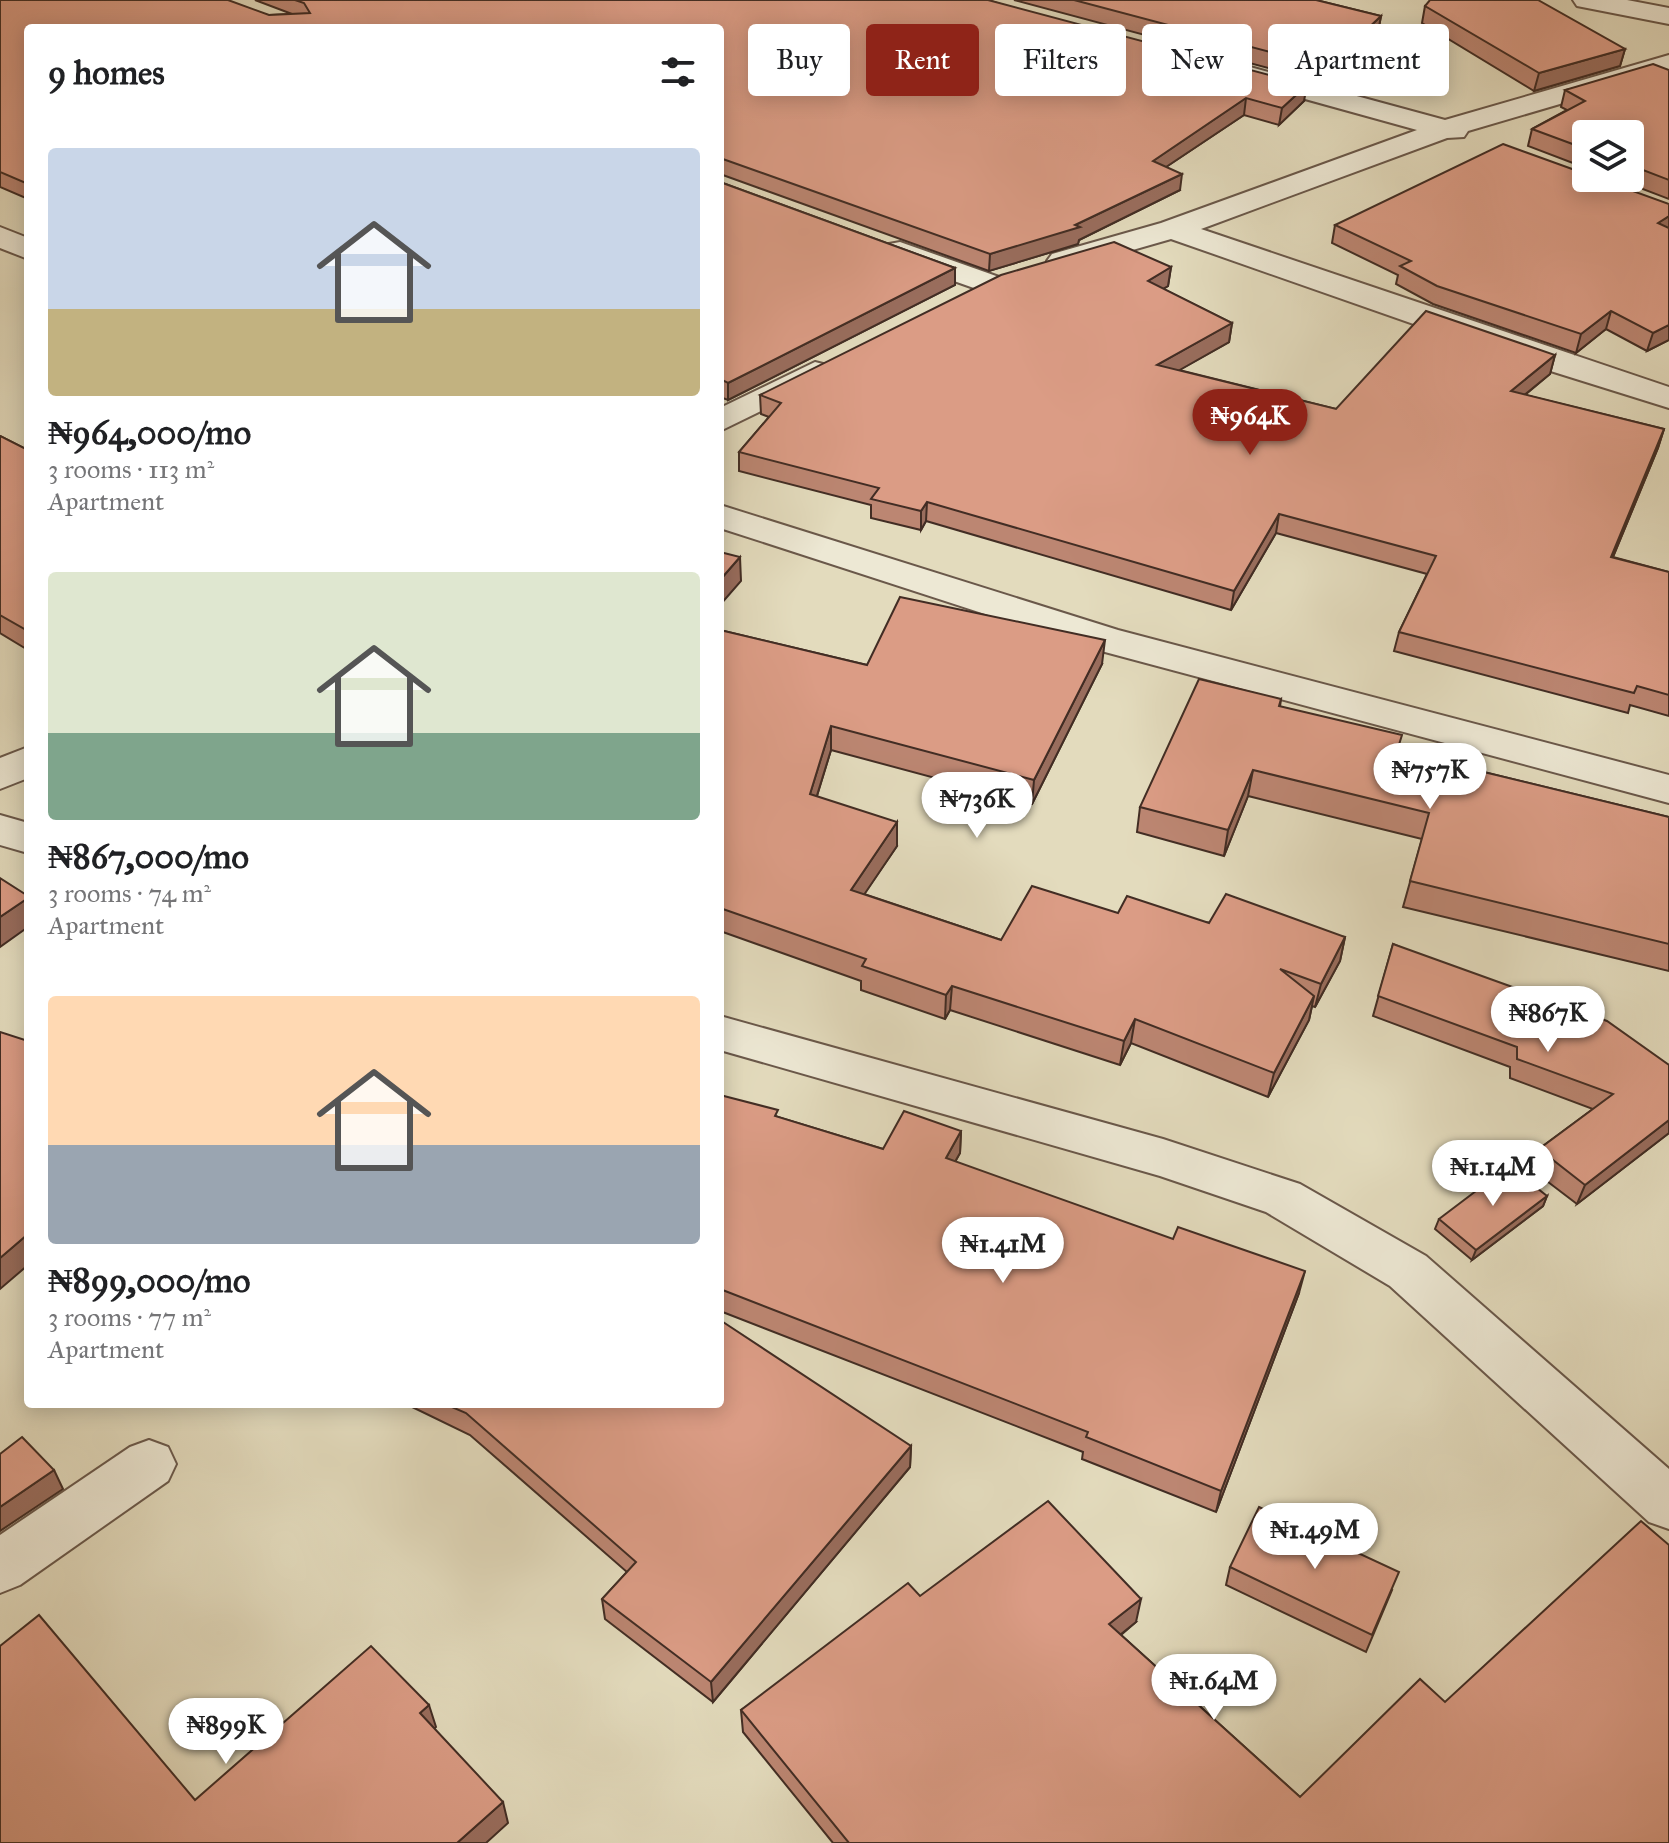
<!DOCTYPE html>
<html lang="en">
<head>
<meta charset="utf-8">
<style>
	body { margin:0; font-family:"IM FELL Great Primer",serif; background:#f2f2f2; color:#202124; height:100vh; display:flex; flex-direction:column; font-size:30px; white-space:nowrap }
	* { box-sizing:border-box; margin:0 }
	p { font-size:26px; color:#757577 }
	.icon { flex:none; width:44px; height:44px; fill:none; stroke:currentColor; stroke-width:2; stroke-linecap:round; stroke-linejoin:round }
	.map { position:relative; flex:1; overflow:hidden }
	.details { position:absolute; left:24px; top:24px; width:700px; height:1384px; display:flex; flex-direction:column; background:#fff; border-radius:8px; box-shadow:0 4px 20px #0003 }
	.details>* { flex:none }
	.banner { position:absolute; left:748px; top:24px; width:760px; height:72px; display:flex; gap:16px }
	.fabs { position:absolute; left:1572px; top:120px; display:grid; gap:16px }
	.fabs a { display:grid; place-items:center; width:72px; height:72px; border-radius:8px; background:#fff; box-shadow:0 4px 20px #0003; font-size:40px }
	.price { position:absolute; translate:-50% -68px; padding:0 18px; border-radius:28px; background:#fff; color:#222; font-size:26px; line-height:52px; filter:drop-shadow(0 2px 4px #0008) }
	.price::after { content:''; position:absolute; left:50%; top:48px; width:24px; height:18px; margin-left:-12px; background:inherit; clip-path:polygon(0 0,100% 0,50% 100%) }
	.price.on { background:#8f2418; color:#fff }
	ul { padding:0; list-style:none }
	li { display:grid; align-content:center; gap:16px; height:424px; padding:0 24px }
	li span { display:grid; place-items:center; height:248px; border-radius:8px; color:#555 }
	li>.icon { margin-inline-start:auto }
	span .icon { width:144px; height:144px; fill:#fffc; stroke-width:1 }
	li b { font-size:34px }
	h2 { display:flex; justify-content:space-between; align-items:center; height:96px; padding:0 24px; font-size:34px }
	.chip { padding:0 28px; border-radius:8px; background:#fff; box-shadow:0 4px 20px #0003; font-size:28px; line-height:72px }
	.chip.on { background:#8f2418; color:#fff }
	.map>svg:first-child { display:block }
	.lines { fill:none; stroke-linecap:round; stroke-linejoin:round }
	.minor-casing { stroke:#6a584a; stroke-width:4 }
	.minor { fill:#ede8d4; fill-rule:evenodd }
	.wall { fill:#bc8672; stroke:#422d24; stroke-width:2 }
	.shaded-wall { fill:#996d5d; stroke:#422d24; stroke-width:2 }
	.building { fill:#db9c85; stroke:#422d24; stroke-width:2 }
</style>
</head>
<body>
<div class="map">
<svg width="1669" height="1843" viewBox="0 0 1669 1843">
	<rect width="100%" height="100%" fill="#e3dbbd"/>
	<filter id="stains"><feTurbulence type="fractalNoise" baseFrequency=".0025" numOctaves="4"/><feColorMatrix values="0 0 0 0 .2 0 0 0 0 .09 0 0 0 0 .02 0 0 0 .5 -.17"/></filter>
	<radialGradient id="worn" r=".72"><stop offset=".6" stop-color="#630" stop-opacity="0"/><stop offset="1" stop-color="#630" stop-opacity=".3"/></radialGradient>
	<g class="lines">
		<defs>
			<g id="minor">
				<polygon points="1573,0 1627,0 1669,8 1669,24 1577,6"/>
				<polygon points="1669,55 1669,72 1468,131 1464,137 1447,138 1201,229 1669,387 1669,408 1525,363 1171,239 1063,270 1052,268 1047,261 1052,254 1161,223 1417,130 1240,81 1236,75 1240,69 1250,67 1445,120"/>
				<polygon points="0,227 28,238 28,259 0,248"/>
				<polygon points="900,242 999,277 1004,284 999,291 988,293 889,258 884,251 889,244"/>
				<polygon points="815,362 827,365 832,372 827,379 720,431 720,408"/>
				<polygon points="720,505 1118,630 1669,775 1669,803 1090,648 720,528"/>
				<polygon points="28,747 28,778 0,789 0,758"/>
				<polygon points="0,815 28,823 28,853 0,845"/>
				<polygon points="720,1016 1163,1139 1300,1184 1426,1256 1669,1469 1669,1529 1649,1522 1390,1286 1266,1212 1160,1176 720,1050"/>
				<polygon points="149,1440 168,1447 176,1464 168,1481 20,1585 0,1593 0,1535 130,1447"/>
			</g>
		</defs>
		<use href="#minor" class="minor-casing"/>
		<use href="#minor" class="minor"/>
	</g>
	<g class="wall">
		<polygon points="0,0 269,15 292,14 255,0 988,0 1304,101 1279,125 1244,115 1166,167 1180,190 1079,240 1078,244 989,271 720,174 720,28 28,28 28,199 0,187"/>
		<polygon points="1014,0 1316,0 1381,16 1378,32 1324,83"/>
		<polygon points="1425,6 1625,49 1620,66 1534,91 1422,23"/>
		<polygon points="1669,70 1669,199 1614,178 1630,178 1630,134 1586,134 1586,168 1528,146 1532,129 1567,110 1561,107 1565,90"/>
		<polygon points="720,182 955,268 955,285 728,400 720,397"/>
		<polygon points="1669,204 1669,340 1647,351 1606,329 1576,353 1433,304 1396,284 1398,275 1332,243 1335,225"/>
		<polygon points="1171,267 1168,286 1163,289 1232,323 1229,342 1179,370 1336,409 1555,355 1550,374 1525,395 1664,429 1658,448 1613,557 1669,572 1669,716 1630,705 1628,713 1394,651 1399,632 1427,574 1276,533 1231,610 926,521 921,530 871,518 871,505 739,471 739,452 769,417 761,414 760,395"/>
		<polygon points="0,436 28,450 28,650 0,633"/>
		<polygon points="720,630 867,665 1102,664 1032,804 831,750 817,796 897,846 864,894 1001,940 1118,913 1345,937 1340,961 1315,1007 1312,1006 1309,1020 1268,1097 1131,1043 1120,1065 950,1010 945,1019 861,990 861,981 720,931"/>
		<polygon points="1281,699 1280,707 1398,751 1669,817 1669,971 1403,907 1422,839 1248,796 1224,856 1137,832 1140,807"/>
		<polygon points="1393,944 1669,1065 1669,1133 1577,1204 1531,1169 1539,1149 1593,1109 1510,1078 1510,1067 1373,1016"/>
		<polygon points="720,1095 778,1117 883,1149 961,1131 960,1153 955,1162 1299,1293 1216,1512 1082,1459 1083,1452 720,1311"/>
		<polygon points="1547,1196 1543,1206 1472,1260 1435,1229 1439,1219"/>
		<polygon points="406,1404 720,1404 911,1446 910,1467 713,1702 605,1619 602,1599 627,1572 470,1435"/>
		<polygon points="1230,1567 1392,1590 1366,1652 1226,1585"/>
		<polygon points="920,1596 1136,1622 1121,1635 1300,1797 1445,1702 1669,1843 833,1843 743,1732 741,1710"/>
	</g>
	<g class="shaded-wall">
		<polygon points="1381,16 1378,32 1324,83 1327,67"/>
		<polygon points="1625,49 1620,66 1534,91 1539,73"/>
		<polygon points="1307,85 1304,101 1279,125 1282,108"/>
		<polygon points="1246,98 1244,115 1151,177 1153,161"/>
		<polygon points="1182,174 1180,190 1079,240 1078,244 989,271 990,254 1075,225"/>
		<polygon points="1669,216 1669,230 1658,223"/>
		<polygon points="1171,267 1168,286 1145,299 1148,281"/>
		<polygon points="955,268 955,285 728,400 728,383"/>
		<polygon points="1611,311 1606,329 1576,353 1581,334"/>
		<polygon points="1232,323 1229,342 1155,384 1157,365"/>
		<polygon points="1669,325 1669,340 1647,351 1653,333"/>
		<polygon points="1555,355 1550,374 1506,410 1511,391"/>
		<polygon points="1664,429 1658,448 1605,576 1611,557"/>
		<polygon points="927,502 926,521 921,530 921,511"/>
		<polygon points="1279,514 1276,533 1231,610 1234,591"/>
		<polygon points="740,557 741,581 720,605 720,580"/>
		<polygon points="1105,640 1102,664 1032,804 1034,780"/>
		<polygon points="831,726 831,750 810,818 810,794"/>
		<polygon points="1253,770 1248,796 1224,856 1228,830"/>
		<polygon points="897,822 897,846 851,914 851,890"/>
		<polygon points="28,898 28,927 0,947 0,917"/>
		<polygon points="1345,937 1340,961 1315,1007 1321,984"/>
		<polygon points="952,986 950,1010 945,1019 946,995"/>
		<polygon points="1314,996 1309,1020 1268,1097 1274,1073"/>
		<polygon points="1135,1019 1131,1043 1120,1065 1124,1041"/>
		<polygon points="1669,1120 1669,1133 1577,1204 1585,1185"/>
		<polygon points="961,1131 960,1153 944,1181 946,1158"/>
		<polygon points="1547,1196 1543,1206 1472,1260 1476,1250"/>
		<polygon points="28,1234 28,1265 0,1289 0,1258"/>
		<polygon points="1305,1271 1299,1293 1216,1512 1221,1491"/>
		<polygon points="911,1446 910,1467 713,1702 711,1682"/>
		<polygon points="54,1470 63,1489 0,1531 0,1507"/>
		<polygon points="1141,1599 1136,1622 1105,1647 1109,1624"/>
		<polygon points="429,1705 436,1727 427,1735 420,1713"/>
		<polygon points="503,1802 508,1823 486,1843 457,1843"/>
	</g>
	<g class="building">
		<polygon points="0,0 228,0 269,15 310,13 304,3 295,0 988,0 1307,85 1282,108 1246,98 1153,161 1182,174 1075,225 1080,227 990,254 720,158 720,28 28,28 28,184 0,172"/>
		<polygon points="1074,0 1316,0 1381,16 1327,67"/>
		<polygon points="1430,0 1538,0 1625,49 1539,73 1425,6"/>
		<polygon points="1653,64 1669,70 1669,180 1630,165 1630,134 1586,134 1586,149 1532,129 1585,101 1565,90"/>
		<polygon points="1503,144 1586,174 1586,178 1597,178 1669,204 1669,216 1658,223 1669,228 1669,325 1653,333 1611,311 1581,334 1437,286 1400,266 1411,261 1335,225"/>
		<polygon points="720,182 955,268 728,383 720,379"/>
		<polygon points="1114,242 1171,267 1148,281 1232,323 1157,365 1336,409 1426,311 1555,355 1511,391 1664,429 1611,557 1669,572 1669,695 1637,686 1634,693 1399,632 1436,556 1279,514 1234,591 927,502 921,511 871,499 879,488 739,452 781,403 760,395 1001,275"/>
		<polygon points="0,436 28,450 28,631 0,615"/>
		<polygon points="720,552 740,557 720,580"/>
		<polygon points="900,597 1105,640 1034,780 831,726 810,794 897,822 851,890 1001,940 1032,886 1118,913 1127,896 1209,923 1226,894 1345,937 1321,984 1280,969 1314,996 1274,1073 1135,1019 1124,1041 952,986 946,995 862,966 866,959 720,908 720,630 867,665"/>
		<polygon points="1199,679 1281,699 1279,706 1402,735 1397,751 1669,817 1669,944 1410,881 1429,813 1253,770 1228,830 1140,807"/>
		<polygon points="0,878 28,896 28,898 0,917"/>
		<polygon points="1393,944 1607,1021 1669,1065 1669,1120 1585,1185 1539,1149 1613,1094 1517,1059 1517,1047 1378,996"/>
		<polygon points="0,1032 28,1041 28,1234 0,1258"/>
		<polygon points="720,1095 778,1110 775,1116 883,1149 904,1111 961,1131 946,1158 1173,1239 1178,1227 1305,1271 1221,1491 1086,1437 1088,1432 720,1289"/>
		<polygon points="1509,1166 1547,1196 1476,1250 1439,1219"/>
		<polygon points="720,1320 911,1446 711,1682 602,1599 636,1562 466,1413 445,1404 720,1404"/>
		<polygon points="22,1437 54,1470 0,1507 0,1454"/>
		<polygon points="1048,1501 1141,1599 1109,1624 1300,1797 1420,1679 1445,1702 1641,1521 1669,1545 1669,1843 849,1843 741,1710 908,1583 920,1596"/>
		<polygon points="1259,1507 1399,1572 1372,1635 1230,1567"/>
		<polygon points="39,1615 195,1800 371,1646 429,1705 420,1713 503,1802 457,1843 0,1843 0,1646"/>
	</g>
	<rect width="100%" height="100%" filter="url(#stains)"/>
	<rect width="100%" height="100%" fill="url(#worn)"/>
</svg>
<div class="fabs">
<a><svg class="icon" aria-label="layers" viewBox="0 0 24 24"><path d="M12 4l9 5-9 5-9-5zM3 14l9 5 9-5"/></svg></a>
</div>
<b class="price on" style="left:1250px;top:457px">₦964K</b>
<b class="price" style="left:1430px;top:811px">₦757K</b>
<b class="price" style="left:977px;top:840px">₦736K</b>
<b class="price" style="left:1548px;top:1054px">₦867K</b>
<b class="price" style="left:1493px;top:1208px">₦1.14M</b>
<b class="price" style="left:1003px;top:1285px">₦1.41M</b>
<b class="price" style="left:1315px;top:1571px">₦1.49M</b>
<b class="price" style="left:1214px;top:1722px">₦1.64M</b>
<b class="price" style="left:226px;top:1766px">₦899K</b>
<div class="banner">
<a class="chip">Buy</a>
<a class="chip on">Rent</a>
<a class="chip">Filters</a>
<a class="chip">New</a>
<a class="chip">Apartment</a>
</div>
<section class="details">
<h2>9 homes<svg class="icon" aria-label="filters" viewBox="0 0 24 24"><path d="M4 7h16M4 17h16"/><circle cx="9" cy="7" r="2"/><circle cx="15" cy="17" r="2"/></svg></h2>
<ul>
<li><span style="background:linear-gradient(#c9d6e8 65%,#c2b280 0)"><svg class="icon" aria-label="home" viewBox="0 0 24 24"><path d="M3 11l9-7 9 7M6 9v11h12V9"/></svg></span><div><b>₦964,000/mo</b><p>3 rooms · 113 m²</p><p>Apartment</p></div></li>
<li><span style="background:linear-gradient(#dfe7d0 65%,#7fa58c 0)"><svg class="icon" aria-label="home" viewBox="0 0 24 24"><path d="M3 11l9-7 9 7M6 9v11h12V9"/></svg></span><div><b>₦867,000/mo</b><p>3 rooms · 74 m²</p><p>Apartment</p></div></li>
<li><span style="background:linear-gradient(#ffd9b3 60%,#9aa5b1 0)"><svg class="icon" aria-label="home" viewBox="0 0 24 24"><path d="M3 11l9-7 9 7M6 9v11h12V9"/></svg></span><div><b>₦899,000/mo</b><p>3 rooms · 77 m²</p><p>Apartment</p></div></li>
</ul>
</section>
</div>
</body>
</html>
